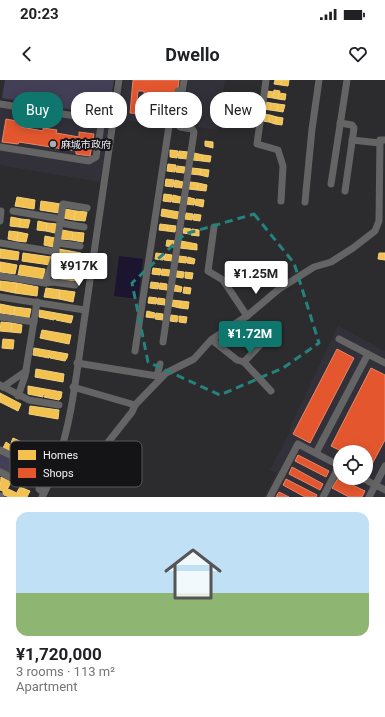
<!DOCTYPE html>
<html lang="en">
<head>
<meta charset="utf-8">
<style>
	body { margin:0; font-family:Roboto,"Noto Sans SC",sans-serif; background:#f2f2f2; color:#202124; height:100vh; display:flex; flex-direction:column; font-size:15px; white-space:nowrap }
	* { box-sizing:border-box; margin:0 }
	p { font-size:13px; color:#757577 }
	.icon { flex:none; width:22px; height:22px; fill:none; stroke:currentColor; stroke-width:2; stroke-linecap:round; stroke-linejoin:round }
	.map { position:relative; height:417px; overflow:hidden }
	.side { display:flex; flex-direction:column; background:#fff; flex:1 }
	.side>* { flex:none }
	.hud { position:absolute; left:12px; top:12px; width:361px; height:36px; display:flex; gap:8px }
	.controls { position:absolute; left:333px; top:365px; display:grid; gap:8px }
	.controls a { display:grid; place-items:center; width:40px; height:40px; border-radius:50%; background:#fff; box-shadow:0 2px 10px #0003; font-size:20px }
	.price { position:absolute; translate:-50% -34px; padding:0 9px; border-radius:4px; background:#fff; color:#222; font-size:13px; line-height:26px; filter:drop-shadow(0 1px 2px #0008) }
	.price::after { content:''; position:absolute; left:50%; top:24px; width:12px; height:9px; margin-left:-6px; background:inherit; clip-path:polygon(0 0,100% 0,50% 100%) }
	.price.current { background:#0f766e; color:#fff }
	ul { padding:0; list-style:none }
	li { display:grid; align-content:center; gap:8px; height:212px; padding:0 16px }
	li+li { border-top:1px solid #e0e0e0 }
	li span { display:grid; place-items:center; height:124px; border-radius:12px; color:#555 }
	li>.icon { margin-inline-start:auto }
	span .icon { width:72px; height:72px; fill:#fffc; stroke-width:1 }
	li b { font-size:17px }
	.pill { padding:0 14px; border-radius:16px; background:#fff; box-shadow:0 2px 10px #0003; font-size:14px; line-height:36px }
	.pill.current { background:#0f766e; color:#fff }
	.status { display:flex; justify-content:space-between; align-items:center; height:28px; padding:0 20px; background:#fff; direction:ltr }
	.status svg { height:11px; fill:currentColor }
	header { display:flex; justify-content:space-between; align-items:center; height:52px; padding:0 16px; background:#fff; font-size:18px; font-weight:700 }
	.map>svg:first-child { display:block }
	.built { fill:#32313a; fill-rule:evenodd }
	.green { fill:#433f57 }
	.water { fill:#1b1530 }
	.homes { fill:#f2c14e; stroke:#f2d080 }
	.shops { fill:#e4572e; stroke:#e8866a }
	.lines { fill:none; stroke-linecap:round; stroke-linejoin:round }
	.minor { stroke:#646465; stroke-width:7 }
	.marked { fill:none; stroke:#26827c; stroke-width:3; stroke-dasharray:8 5; stroke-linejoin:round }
	.poi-dot { fill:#adacb0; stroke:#141316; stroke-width:1.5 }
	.labels { text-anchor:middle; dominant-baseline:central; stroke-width:4; stroke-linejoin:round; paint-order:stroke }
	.poi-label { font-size:10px; fill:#f3f2f6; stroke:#141316; text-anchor:start }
	.key { fill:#141316; stroke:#575659; stroke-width:1 }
	.key-label { font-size:11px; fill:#f3f2f6 }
</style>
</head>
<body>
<div class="status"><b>20:23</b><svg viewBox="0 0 49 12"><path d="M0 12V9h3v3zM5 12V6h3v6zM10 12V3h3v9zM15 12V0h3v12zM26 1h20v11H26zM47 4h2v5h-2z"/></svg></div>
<header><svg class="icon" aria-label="back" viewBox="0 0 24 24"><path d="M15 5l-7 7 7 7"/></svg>Dwello<svg class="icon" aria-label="heart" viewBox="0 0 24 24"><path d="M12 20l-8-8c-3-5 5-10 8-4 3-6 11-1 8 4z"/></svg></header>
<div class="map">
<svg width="385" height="417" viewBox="0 0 385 417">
	<rect width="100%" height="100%" fill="#2c2b2e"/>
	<g class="built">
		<polygon points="124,0 181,0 173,48 118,39"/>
		<polygon points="186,0 225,0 217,50 179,44"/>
		<polygon points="0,26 109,44 100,102 0,85"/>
		<path d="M338 246 385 271V417H264L277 393 270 390 289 354 291 345ZM340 372H366V398H340Z"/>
	</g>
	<g class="green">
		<polygon points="5,0 114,0 108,36 2,18"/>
		<polygon points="0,373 30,388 32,392 30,399 24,401 0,389"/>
	</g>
	<polygon class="water" points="119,176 143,179 138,219 114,216"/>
	<g class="homes">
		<polygon points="275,0 282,0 281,5 274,4"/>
		<polygon points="282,0 289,0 288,6 281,5"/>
		<polygon points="274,10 280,11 278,19 273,18"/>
		<polygon points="267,11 274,12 273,18 266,17"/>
		<polygon points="279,13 286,14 285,20 278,19"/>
		<polygon points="265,22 271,23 270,30 263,29"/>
		<polygon points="271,23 278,24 277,31 270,30"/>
		<polygon points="278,24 285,25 283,32 277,31"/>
		<polygon points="263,34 270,35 269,42 262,41"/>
		<polygon points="270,35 277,37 275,44 269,42"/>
		<polygon points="277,37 283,38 282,45 275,44"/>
		<polygon points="205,61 213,62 213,68 205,66"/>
		<polygon points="170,70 178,71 177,78 170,77"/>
		<polygon points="179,71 188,72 187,79 178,78"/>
		<polygon points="194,73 203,75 202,81 193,80"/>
		<polygon points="203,75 211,76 210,82 202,81"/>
		<polygon points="168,84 176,85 175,92 167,91"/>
		<polygon points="177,86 185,87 184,93 176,92"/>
		<polygon points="192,88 201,89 200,95 191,94"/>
		<polygon points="201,89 209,90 208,97 200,95"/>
		<polygon points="166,99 174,100 173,107 165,106"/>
		<polygon points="175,100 183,102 182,108 174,107"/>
		<polygon points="190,102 198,103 197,110 189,109"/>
		<polygon points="198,103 207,105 206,111 197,110"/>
		<polygon points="164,114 172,115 171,122 163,121"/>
		<polygon points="173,115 181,117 180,123 172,122"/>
		<polygon points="17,117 35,120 34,129 15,126"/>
		<polygon points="187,117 195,119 194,125 186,124"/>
		<polygon points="196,119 204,120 203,127 195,125"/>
		<polygon points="41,121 61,124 59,133 40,130"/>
		<polygon points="65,129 76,131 74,140 63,138"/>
		<polygon points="162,129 179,132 178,139 161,136"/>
		<polygon points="76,131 87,132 85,141 74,140"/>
		<polygon points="186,133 193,134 192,140 185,139"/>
		<polygon points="194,134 201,135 200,141 193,140"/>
		<polygon points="11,137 21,139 19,147 10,146"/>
		<polygon points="21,139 30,140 28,148 19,147"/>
		<polygon points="38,141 47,143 46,151 37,150"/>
		<polygon points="47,143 57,144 55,153 46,151"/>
		<polygon points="160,144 168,145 167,151 159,150"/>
		<polygon points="168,145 176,146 175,152 167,151"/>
		<polygon points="184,148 191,149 190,154 183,153"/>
		<polygon points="192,149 199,150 199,156 191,155"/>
		<polygon points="62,150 73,152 72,160 61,159"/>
		<polygon points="9,151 18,152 17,161 8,159"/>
		<polygon points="18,152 28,154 26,162 17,161"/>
		<polygon points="73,152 84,153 83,162 72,160"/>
		<polygon points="45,156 55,158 53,167 44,165"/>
		<polygon points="167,160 175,161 174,167 166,166"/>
		<polygon points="181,161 197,164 197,170 180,168"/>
		<polygon points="0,169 19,172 18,180 0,178"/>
		<polygon points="59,169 70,171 69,180 58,178"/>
		<polygon points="70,171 81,173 80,181 69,180"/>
		<polygon points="23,173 51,177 50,185 22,181"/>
		<polygon points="156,173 164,174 163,180 155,179"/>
		<polygon points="379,173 385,173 385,180 378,179"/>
		<polygon points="165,174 172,175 172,181 164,180"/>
		<polygon points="179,176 187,177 186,183 178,182"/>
		<polygon points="188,177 195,179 194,184 187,183"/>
		<polygon points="0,182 17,185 15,194 0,192"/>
		<polygon points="20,185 45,189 43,199 18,195"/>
		<polygon points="153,188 161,189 160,195 152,194"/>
		<polygon points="56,189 67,191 66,200 55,198"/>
		<polygon points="162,189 170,190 169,196 161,195"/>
		<polygon points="67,191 78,192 77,201 66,200"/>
		<polygon points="177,191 184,192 183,198 176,197"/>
		<polygon points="185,192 193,193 192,199 185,198"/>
		<polygon points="0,201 17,203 15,213 0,210"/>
		<polygon points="151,202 159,203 158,209 150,208"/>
		<polygon points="17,203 38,207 37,216 15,213"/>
		<polygon points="160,203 167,204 167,210 159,209"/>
		<polygon points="175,205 182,207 181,212 174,211"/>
		<polygon points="184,207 191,208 190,214 183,213"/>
		<polygon points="46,208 60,210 59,219 44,217"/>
		<polygon points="60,210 75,212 73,222 59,219"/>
		<polygon points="149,217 157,218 156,224 148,223"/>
		<polygon points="158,218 165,219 165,225 157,224"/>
		<polygon points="172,220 181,221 180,228 171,226"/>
		<polygon points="181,221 189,222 188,229 180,228"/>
		<polygon points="0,224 15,227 14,235 0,233"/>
		<polygon points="15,227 31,229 29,238 14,235"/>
		<polygon points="39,230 73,236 72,240 71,243 56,240 55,237 54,240 39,237"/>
		<polygon points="147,231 155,233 154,238 146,237"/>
		<polygon points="156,233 163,234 163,240 155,239"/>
		<polygon points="171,235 178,236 177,242 170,241"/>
		<polygon points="179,236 187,237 186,243 179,242"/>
		<polygon points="1,242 12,243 11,252 0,251"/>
		<polygon points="12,243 22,245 21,253 11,252"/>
		<polygon points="42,250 71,255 69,264 40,258"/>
		<polygon points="3,259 14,260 13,269 2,268"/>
		<polygon points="34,268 68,274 67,278 65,281 50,278 49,275 49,278 33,275"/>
		<polygon points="36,289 64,294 63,302 35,297"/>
		<polygon points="28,306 62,312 61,318 59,320 44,317 45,315 43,314 43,317 28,314"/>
		<polygon points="0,313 21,324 18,331 0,322"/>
		<polygon points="30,326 59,330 58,339 29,334"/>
		<polygon points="13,358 24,363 21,368 18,369 31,375 30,373 33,368 42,373 40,378 37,378 43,381 40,387 29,379 28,381 15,374 16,372 11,369 10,371 3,368 6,362 12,366 11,363"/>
		<polygon points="1,397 11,402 8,408 6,408 19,414 17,412 20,407 30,411 27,417 10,417 3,415 3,411 0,410"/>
	</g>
	<g class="shops">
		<polygon points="133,0 179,0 177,15 166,13 165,16 144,14 144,11 138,11 137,21 142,21 141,34 130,33"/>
		<polygon points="143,33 167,38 166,44 142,39"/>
		<polygon points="6,39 22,42 21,47 43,51 43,48 57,50 56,53 79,57 79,52 94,54 90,76 76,74 76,71 19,62 18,64 2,62"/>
		<polygon points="337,269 354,278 310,363 293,354"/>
		<polygon points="371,288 385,295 385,360 371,386 366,384 366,372 343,372 331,366"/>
		<polygon points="298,375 329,391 326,397 295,381"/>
		<polygon points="292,387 323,404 320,410 289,394"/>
		<polygon points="338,398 365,411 362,417 349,417 332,408"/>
		<polygon points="286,399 317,415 316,417 305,417 283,405"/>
		<polygon points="279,412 289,417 276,417"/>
	</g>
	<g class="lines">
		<g class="minor">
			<polyline points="266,0 257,64 278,70 283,86 281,121"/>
			<polyline points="0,24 113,42"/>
			<polyline points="340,43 352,45 354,48 345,111"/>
			<polyline points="352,60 380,63"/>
			<polyline points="0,67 89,81 96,77 102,40"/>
			<polyline points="331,104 347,0"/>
			<polyline points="305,122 312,49 319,0"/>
			<polyline points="0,131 1,131 0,141"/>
			<polyline points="13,131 61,139"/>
			<polyline points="60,143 84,147"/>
			<polyline points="214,147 208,191 223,200 247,236"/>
			<polyline points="0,163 56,172"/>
			<polyline points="57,163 80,166"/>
			<polyline points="54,181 77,185"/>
			<polyline points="0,196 45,203 53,202 75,205"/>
			<polyline points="45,203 55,176 63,124 87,128"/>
			<polyline points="0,217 85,230"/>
			<polyline points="0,237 34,242"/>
			<polyline points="339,259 385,283"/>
			<polyline points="212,260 237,280 244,282 271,311"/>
			<polyline points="163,262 194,52 192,49 180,47 177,43 184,0"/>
			<polyline points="135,271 172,26 177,19 178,11"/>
			<polyline points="244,282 261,264"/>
			<polyline points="77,283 157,296 160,284"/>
			<polyline points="0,305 29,320 59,325"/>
			<polyline points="3,307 26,291"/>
			<polyline points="73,307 135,325 166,293 194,279 211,260 247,236 279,209 314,187 331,182 353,168 375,151 379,141 380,60 385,60"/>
			<polyline points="18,316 25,296 37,222"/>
			<polyline points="0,370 33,386 36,395 31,402 24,404 0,392"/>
			<polyline points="316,373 368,274"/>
			<polyline points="90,385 132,332 135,325"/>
			<polyline points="362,398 385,410"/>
			<polyline points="44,413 39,409 40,402 44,396 52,396"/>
			<polyline points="0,416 1,417"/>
			<path d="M42 417C71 365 76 294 85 235 96 156 108 78 119 0"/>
			<polyline points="270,417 298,364 340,386"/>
			<polyline points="323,417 339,386"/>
			<polyline points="369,417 385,386"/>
		</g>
	</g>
	<path class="marked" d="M254 134 294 183 319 263 283 288 220 315 148 282 132 203 185 154Z"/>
	<circle class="poi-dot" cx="53" cy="64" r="4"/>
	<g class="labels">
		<g class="poi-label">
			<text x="61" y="64">麻城市政府</text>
		</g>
	</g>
	<rect x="10" y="361" width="132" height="46" rx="6" class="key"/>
	<rect x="18" y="370" width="18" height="10" fill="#f2c14e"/>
	<rect x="18" y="388" width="18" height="10" fill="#e4572e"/>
	<g class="key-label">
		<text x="43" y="379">Homes</text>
		<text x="43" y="397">Shops</text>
	</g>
</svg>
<div class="controls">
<a><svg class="icon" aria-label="locate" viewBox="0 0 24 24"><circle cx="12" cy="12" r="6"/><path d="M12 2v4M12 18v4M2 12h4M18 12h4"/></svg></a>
</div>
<b class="price" style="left:79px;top:207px">¥917K</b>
<b class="price" style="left:256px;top:215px">¥1.25M</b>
<b class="price current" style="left:250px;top:275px">¥1.72M</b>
<div class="hud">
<a class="pill current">Buy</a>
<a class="pill">Rent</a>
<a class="pill">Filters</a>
<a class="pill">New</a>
</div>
</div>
<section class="side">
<ul>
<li><span style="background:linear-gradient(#bfe0f5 65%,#8fb573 0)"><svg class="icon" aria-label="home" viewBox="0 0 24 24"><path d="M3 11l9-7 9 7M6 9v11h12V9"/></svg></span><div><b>¥1,720,000</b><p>3 rooms · 113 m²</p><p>Apartment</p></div></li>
</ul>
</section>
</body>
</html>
